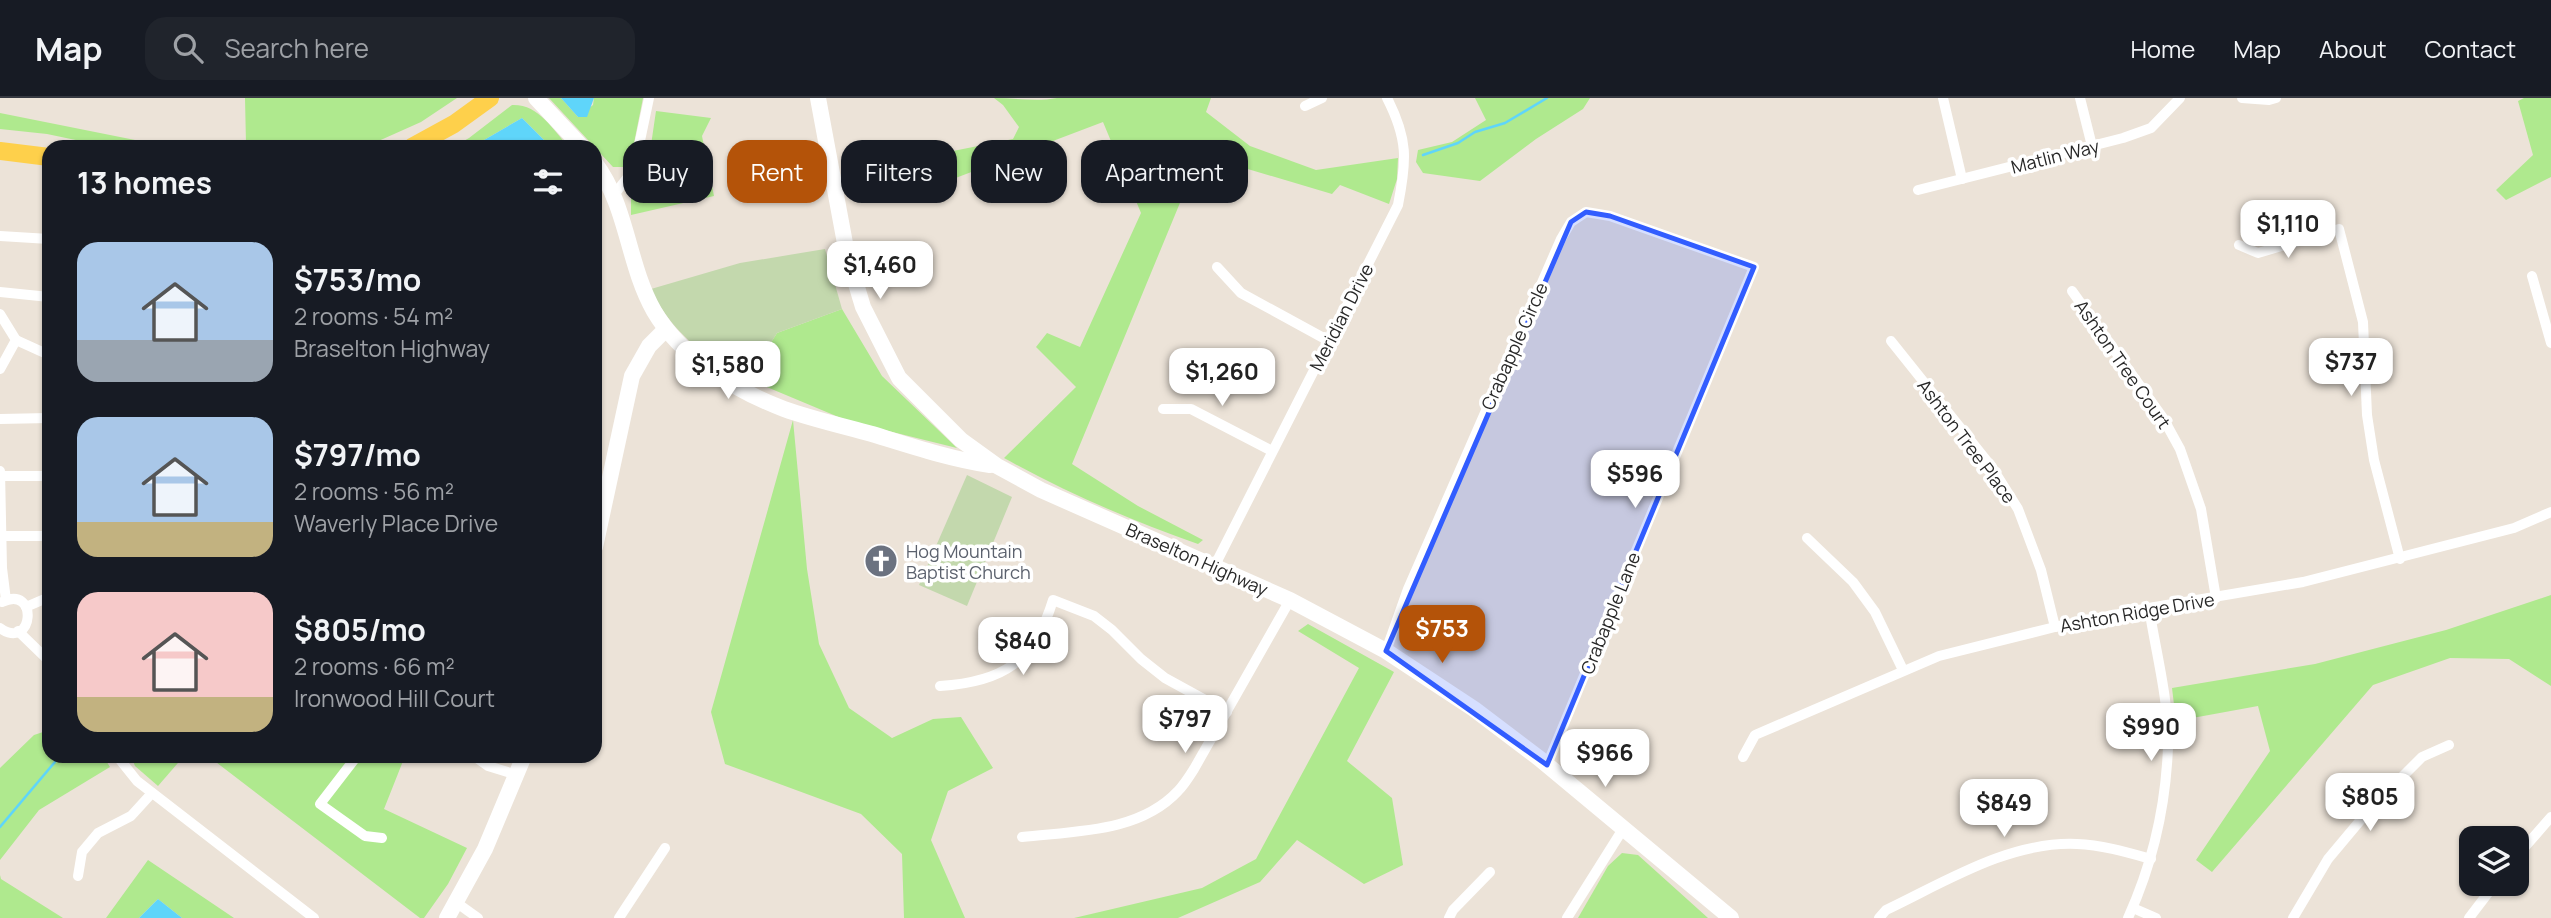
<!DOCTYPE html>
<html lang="en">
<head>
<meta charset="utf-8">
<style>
	body { margin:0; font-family:Manrope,sans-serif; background:#20242c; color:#f1f3f6; height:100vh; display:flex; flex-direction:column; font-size:26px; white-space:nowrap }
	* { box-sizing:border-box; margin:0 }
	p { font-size:23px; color:#9ea1a6 }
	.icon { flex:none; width:38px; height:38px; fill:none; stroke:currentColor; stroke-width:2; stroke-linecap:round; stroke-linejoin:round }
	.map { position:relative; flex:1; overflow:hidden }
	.sheet { position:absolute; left:42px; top:42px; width:560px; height:623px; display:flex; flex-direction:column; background:#171b24; border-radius:21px; box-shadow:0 2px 5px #0004 }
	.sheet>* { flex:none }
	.top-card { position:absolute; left:623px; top:42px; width:665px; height:63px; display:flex; gap:14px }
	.buttons { position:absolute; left:2459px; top:728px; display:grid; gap:14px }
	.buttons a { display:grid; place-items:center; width:70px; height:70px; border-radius:14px; background:#171b24; box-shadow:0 2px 5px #0004; font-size:35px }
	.price { position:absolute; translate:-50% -60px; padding:0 16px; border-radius:14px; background:#fff; color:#222; font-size:23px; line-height:46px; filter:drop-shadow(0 2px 4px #0008) }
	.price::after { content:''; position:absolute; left:50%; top:42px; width:21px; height:16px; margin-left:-10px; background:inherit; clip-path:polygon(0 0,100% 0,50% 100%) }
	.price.on { background:#b45309; color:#fff }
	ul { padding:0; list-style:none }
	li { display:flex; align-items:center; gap:21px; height:175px; padding:0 35px }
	li span { display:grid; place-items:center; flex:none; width:196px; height:140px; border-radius:21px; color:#555 }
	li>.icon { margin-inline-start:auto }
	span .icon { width:84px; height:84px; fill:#fffc; stroke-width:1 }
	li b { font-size:30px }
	h2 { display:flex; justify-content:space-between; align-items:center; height:84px; padding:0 35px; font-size:30px }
	.pill { padding:0 24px; border-radius:21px; background:#171b24; box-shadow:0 2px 5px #0004; font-size:24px; line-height:63px }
	.pill.on { background:#b45309; color:#fff }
	header { display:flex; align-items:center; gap:42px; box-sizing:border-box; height:98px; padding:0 35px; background:#171b24; border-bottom:2px solid #363941 }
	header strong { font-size:33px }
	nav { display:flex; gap:38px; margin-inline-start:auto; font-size:24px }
	.search { width:490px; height:63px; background:#20242c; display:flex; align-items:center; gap:18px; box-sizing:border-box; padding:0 24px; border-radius:21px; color:#9ea1a6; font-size:26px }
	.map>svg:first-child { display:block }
	.green { fill:#afe98e }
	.cemetery { fill:#c3d8ad }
	.water { fill:#5fd5fa }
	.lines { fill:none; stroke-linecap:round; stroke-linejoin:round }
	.stream { stroke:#5fd5fa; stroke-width:2.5 }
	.street { stroke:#fff; stroke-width:10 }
	.secondary { stroke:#fff; stroke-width:16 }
	.primary { stroke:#fed04b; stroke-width:18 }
	.marked { fill:#325dff; fill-opacity:0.2; stroke:#325dff; stroke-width:5; stroke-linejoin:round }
	.labels { text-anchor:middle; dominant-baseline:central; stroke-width:7; stroke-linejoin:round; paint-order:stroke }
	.street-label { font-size:18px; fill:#282828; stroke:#fff }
	.worship-label { font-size:18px; fill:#5b616d; stroke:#fff; text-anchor:start }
</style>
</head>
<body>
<header>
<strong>Map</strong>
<div class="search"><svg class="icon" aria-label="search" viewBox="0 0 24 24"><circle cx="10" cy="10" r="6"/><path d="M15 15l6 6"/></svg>Search here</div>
<nav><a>Home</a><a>Map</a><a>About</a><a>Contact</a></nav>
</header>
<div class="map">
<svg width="2551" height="820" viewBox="0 0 2551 820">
	<rect width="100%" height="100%" fill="#ece3d8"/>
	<g class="green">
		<polygon points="245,0 457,0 421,24 365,49 220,49 246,46"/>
		<polygon points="549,0 561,0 578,19 593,7 594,0 643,0 632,55 624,69 613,69"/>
		<path d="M994 0C1015 0 1037 4 1057 0H1211L1206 14 1250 48 1316 72 1398 60 1397 81 1389 106 1340 87 1332 96 1241 69 1201 54 1072 366 1138 408 1203 442 1198 446C1130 422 1067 395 1004 360L1076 289 1036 249 1047 235 1080 249 1141 115 1103 24 953 81 948 54 1013 41 1019 29 1003 7Z"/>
		<polygon points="1475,0 1590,0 1583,11 1536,41 1480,83 1423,75 1416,64 1418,52 1452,44 1486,22"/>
		<polygon points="2524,0 2551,0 2551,79 2506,102 2496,92 2533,57 2518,3"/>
		<path d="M512 7C539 6 552 31 569 49H551L522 20 472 49H453L469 40Z"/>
		<polygon points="656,13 711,20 702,38 714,98 631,117 631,96 651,47"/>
		<polygon points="0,15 155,46 179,44 202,49 109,49 47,36 0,31"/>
		<polygon points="842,211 882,278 957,350 848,323 748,281 777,235"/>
		<polygon points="793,322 807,471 819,546 849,610 892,640 933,621 961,619 993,670 948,693 931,742 965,820 904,820 902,756 861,716 725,666 711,614"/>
		<polygon points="2551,497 2551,588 2509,561 2450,560 2373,587 2212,774 2196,762 2270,653 2258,608 2176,623 2172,590 2315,566 2446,532"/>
		<polygon points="1308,526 1394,574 1347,663 1392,700 1403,767 1364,786 1297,742 1260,784 1178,820 1074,820 1202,790 1256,761 1359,570 1298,533"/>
		<polygon points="49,632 49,658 103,658 110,669 39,712 0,762 0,670 34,637"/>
		<polygon points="131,658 184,658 158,688 135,668"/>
		<polygon points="208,658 405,658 384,711 467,750 448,786 424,820 420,820"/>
		<polygon points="1622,755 1638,757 1708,820 1578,820 1608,768"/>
		<polygon points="148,762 234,820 182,820 158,801 139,820 106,820"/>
		<polygon points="0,777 1,781 63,820 0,820"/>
	</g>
	<g class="cemetery">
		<path d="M825 151 842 211 777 235 748 281C708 263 669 232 651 191L740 165Z"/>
		<polygon points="967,377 1012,399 967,508 919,487"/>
	</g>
	<g class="water">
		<polygon points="561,0 594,0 587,19 578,19"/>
		<polygon points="522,20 551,49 472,49"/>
		<polygon points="158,801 182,820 139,820"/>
	</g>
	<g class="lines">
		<g class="stream">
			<polyline points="1423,57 1458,45 1475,34 1505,25 1547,0"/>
			<polyline points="0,729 60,658"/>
		</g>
		<g class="street">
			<polyline points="1943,0 1962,81"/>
			<polyline points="2080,0 2092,48"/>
			<polyline points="2242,0 2269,2 2276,0"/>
			<polyline points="1305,8 1322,0"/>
			<polyline points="1918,92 2123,40 2151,30 2180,0"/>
			<polyline points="614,97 634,71 649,0"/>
			<polyline points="0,138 49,141"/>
			<polyline points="2239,147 2258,155 2339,131 2363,224 2367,317 2374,362 2400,461"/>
			<polyline points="1217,169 1241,195 1329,243"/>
			<polyline points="2532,178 2551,245"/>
			<polyline points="2072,193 2163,320 2180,351 2201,411 2216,500"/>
			<polyline points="0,194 49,199"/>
			<polyline points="0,216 16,242 0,271"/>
			<polyline points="16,242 49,257"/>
			<polyline points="1891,243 1991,368 2018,411 2041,472 2055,529"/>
			<polyline points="1163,311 1191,311 1272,353"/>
			<polyline points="0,321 49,320"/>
			<polyline points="0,373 2,470 6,502"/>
			<polyline points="0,378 49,378"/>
			<polyline points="1,438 49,438"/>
			<polyline points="1807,440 1853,484 1875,514 1903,572"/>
			<path d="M1215 467 1398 107C1407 62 1408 41 1387 0"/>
			<polyline points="26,509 49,499"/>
			<path d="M0 530C34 554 39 486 2 504"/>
			<polyline points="18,533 49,563"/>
			<polyline points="1386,553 1408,491 1561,141 1571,124 1586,114 1610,118 1754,169 1547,667"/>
			<path d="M940 588C1003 584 1034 564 1053 502L1094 518 1112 532 1141 561 1165 580 1227 614"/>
			<polyline points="117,658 137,683 314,820"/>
			<polyline points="357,658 320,706 365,738 382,740"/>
			<polyline points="474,658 488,668 517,677"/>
			<polyline points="1743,659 1755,637 1939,558 2055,529 2149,510 2303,484 2514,430 2551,414"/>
			<path d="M1022 739C1074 733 1139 735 1178 693 1184 687 1189 679 1194 671L1290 502"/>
			<polyline points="2516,759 2551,719"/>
			<polyline points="78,778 82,754 98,735 131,718 152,695"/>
			<polyline points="457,805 478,820"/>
			<polyline points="2133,810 2156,820"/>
			<polyline points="619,820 665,750"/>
			<polyline points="1449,820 1453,812 1490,774"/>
			<polyline points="1567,820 1623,731"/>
			<path d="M1879 820 1886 812C1945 784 2009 743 2077 746 2102 747 2126 754 2151 761"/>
			<path d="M2128 820C2152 767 2166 707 2168 648 2169 602 2156 555 2149 510"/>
			<polyline points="2293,820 2328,761 2369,712 2422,659 2449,647"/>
			<polyline points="2469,820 2495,786"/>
		</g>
		<g class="secondary">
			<polyline points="536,0 582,49"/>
			<polyline points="818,0 847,156 863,209 899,280 961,342 997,368 1041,392 1290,502 1386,553 1474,611 1540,661 1731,820"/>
			<path d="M595 65C628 109 627 165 654 213 680 258 736 293 784 311 812 321 843 328 872 336 911 348 950 361 990 367"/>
			<polyline points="595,449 632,278 649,248 666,231"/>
			<polyline points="447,820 485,751 524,658"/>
		</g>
		<g class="primary">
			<polyline points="412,49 454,26 490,0"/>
			<polyline points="0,53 49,59"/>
		</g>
	</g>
	<path class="marked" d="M1586 114 1610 118 1754 169 1547 667 1386 553 1571 124Z"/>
	<defs>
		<symbol id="church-disc" viewBox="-11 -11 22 22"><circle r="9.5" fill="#6b7280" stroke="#fff"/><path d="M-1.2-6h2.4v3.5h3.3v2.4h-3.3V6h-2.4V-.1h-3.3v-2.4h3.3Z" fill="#fff"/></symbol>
	</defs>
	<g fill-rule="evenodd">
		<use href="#church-disc" x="862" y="444" width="38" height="38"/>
	</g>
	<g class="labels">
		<g class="street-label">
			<text transform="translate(2055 58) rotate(-14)">Matlin Way</text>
			<text transform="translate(1341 219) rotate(-63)">Meridian Drive</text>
			<text transform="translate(1514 248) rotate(-66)">Crabapple Circle</text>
			<text transform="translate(2123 266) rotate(55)">Ashton Tree Court</text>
			<text transform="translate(1967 343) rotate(53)">Ashton Tree Place</text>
			<text transform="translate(1197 461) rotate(24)">Braselton Highway</text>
			<text transform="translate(2137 514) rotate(-10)">Ashton Ridge Drive</text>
			<text transform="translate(1610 515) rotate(-68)">Crabapple Lane</text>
		</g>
		<g class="worship-label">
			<text x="906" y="453">Hog Mountain<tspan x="906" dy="21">Baptist Church</tspan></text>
		</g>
	</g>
</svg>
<div class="buttons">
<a><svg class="icon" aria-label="layers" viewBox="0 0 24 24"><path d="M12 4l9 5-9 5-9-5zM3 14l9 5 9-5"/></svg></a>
</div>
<b class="price" style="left:2288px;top:162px">$1,110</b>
<b class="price" style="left:880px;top:203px">$1,460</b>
<b class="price" style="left:2351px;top:300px">$737</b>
<b class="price" style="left:728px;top:303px">$1,580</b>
<b class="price" style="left:1222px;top:310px">$1,260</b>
<b class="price" style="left:1635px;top:412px">$596</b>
<b class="price on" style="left:1442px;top:567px">$753</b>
<b class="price" style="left:1023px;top:579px">$840</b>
<b class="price" style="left:1185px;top:657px">$797</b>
<b class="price" style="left:2151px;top:665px">$990</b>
<b class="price" style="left:1605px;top:691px">$966</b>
<b class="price" style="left:2370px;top:735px">$805</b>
<b class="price" style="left:2004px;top:741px">$849</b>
<div class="top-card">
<a class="pill">Buy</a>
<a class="pill on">Rent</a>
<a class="pill">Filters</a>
<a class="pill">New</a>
<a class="pill">Apartment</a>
</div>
<section class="sheet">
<h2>13 homes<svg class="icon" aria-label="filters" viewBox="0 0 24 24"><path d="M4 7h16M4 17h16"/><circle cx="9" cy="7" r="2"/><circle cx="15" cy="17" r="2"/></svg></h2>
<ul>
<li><span style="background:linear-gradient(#a9c7e8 70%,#9aa5b1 0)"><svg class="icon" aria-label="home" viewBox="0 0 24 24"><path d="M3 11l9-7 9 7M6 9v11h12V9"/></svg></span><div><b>$753/mo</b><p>2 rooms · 54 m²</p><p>Braselton Highway</p></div></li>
<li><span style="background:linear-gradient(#a9c7e8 75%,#c2b280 0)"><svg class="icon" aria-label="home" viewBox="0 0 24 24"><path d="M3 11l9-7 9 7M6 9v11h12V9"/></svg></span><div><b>$797/mo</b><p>2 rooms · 56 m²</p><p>Waverly Place Drive</p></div></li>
<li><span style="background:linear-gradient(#f6c9c9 75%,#c2b280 0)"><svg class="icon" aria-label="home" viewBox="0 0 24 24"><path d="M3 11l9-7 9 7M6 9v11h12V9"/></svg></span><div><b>$805/mo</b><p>2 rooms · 66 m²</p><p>Ironwood Hill Court</p></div></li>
</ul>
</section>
</div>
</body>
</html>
